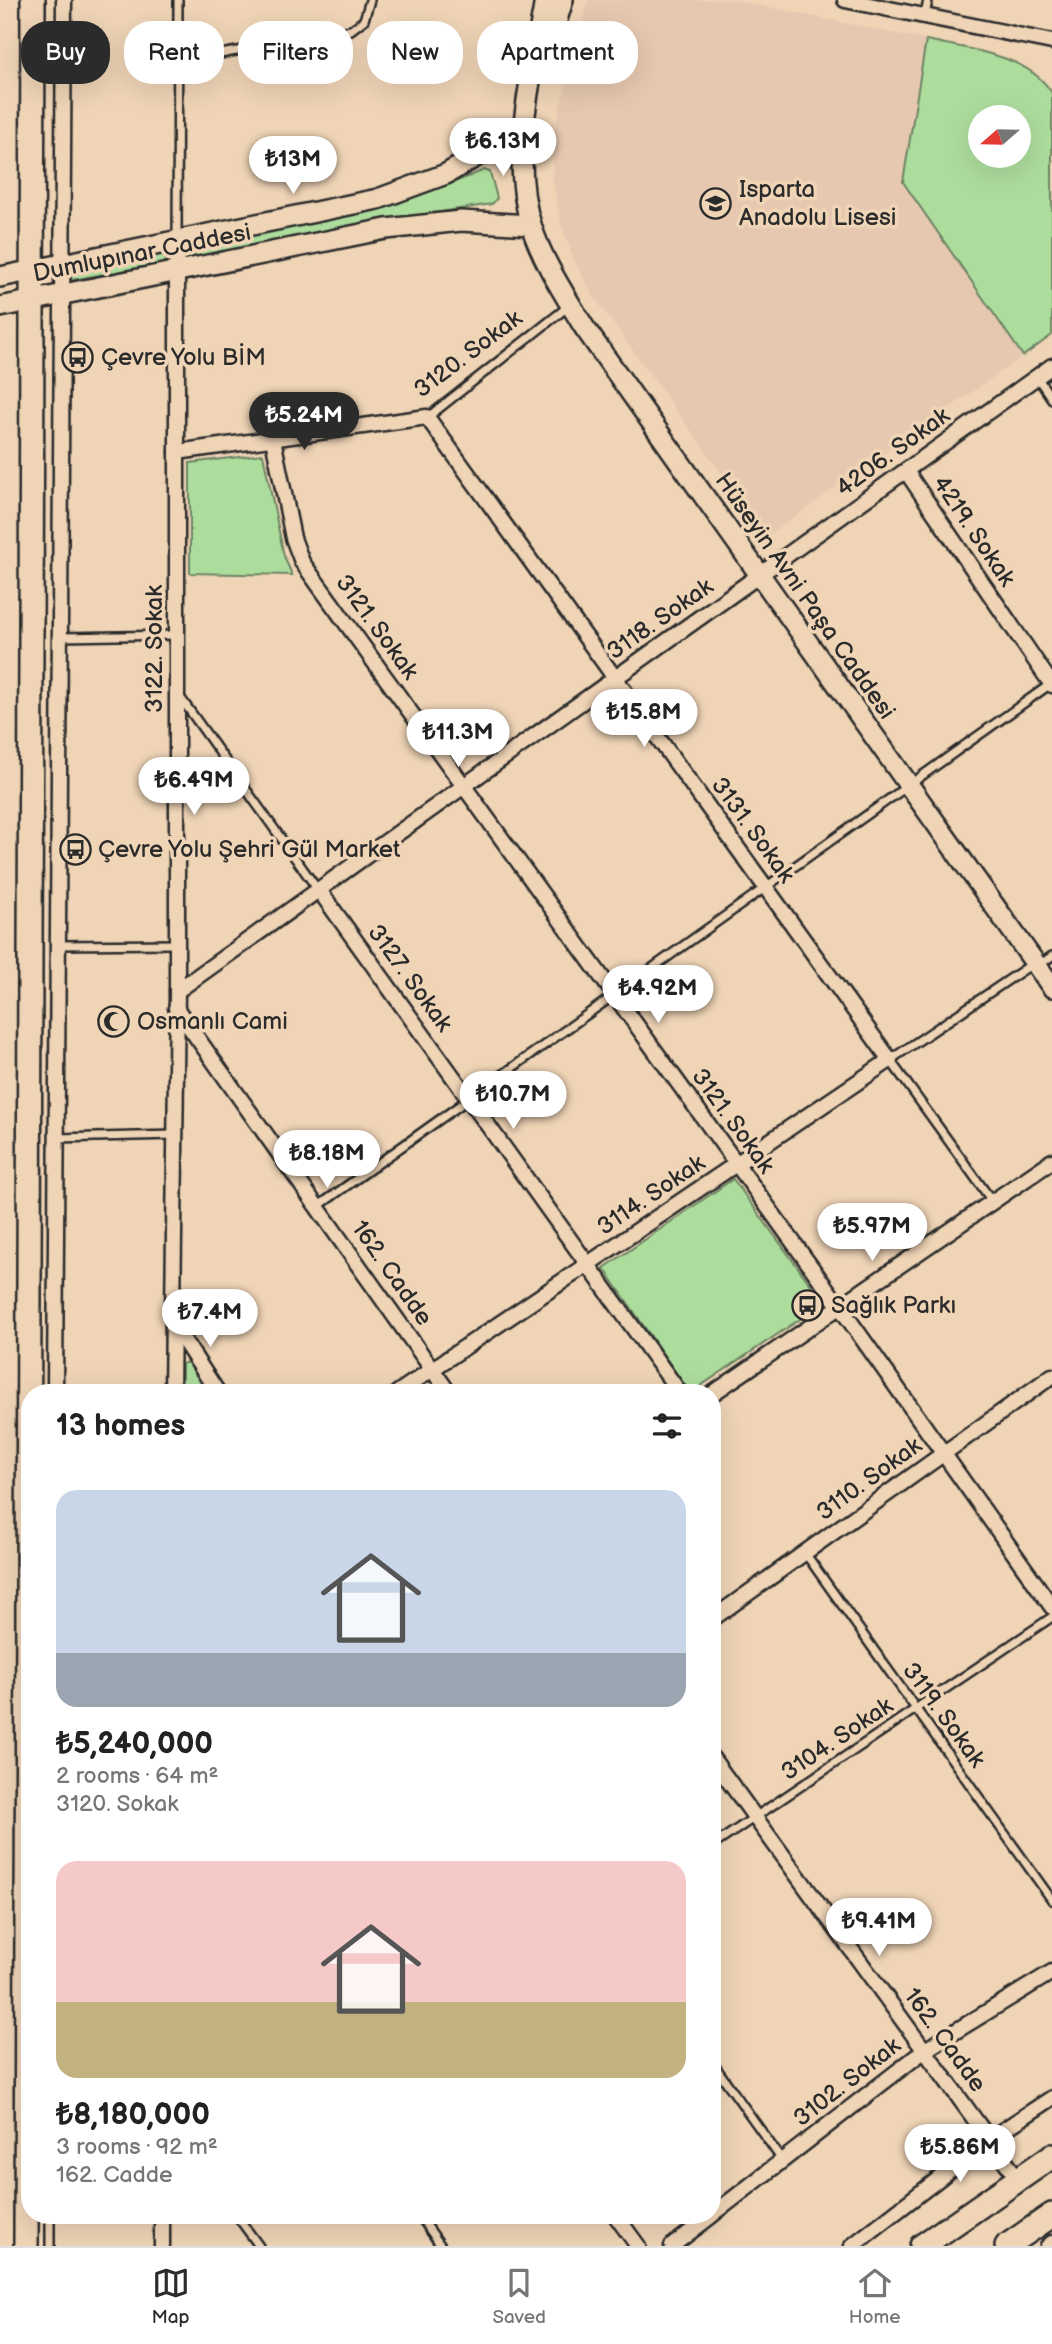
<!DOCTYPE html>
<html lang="en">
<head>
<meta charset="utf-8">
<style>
	body { margin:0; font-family:"Balsamiq Sans",sans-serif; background:#f2f2f2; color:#222; height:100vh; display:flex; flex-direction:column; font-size:26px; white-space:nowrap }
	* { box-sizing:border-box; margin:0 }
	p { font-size:23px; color:#767676 }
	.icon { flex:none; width:38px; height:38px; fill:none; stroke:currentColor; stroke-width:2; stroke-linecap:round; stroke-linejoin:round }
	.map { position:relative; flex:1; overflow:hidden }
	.details { position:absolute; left:21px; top:1384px; width:700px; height:840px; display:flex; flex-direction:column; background:#fff; border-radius:28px; box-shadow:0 7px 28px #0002 }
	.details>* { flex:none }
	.banner { position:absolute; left:21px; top:21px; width:700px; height:63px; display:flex; gap:14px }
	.needle { width:46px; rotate:250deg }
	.controls { position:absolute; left:968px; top:105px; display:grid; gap:14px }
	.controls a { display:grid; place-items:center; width:63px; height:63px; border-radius:50%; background:#fff; box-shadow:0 7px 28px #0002; font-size:35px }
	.price { position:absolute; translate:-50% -60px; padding:0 16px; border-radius:24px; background:#fff; color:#222; font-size:23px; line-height:46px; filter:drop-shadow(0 2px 4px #0008) }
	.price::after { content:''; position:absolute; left:50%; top:42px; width:21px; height:16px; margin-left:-10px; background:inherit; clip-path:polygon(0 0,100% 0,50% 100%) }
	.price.current { background:#2b2b2b; color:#fff }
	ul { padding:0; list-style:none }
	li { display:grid; align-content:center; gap:14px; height:371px; padding:0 35px }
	li span { display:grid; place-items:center; height:217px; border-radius:21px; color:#555 }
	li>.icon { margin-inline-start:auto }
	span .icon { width:126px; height:126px; fill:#fffc; stroke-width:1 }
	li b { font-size:30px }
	h2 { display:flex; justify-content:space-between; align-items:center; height:84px; padding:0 35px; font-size:30px }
	.chip { padding:0 24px; border-radius:28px; background:#fff; box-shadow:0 7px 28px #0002; font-size:24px; line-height:63px }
	.chip.current { background:#2b2b2b; color:#fff }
	.menu { display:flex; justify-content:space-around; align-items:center; height:98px; border-top:2px solid #e0e0e0; background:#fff; font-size:19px; color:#767676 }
	.menu a { display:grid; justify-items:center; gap:4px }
	.menu .current { color:#2b2b2b }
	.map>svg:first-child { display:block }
	.built { fill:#e6c8b0 }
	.green { fill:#addd9d; stroke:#6c8464; stroke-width:2; fill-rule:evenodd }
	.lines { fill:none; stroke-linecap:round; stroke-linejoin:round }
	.service-casing { stroke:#2b2b2b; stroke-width:12 }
	.minor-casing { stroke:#2b2b2b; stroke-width:19 }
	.secondary-casing { stroke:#2b2b2b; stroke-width:24 }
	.primary-casing { stroke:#2b2b2b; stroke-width:28 }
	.trunk-casing { stroke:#2b2b2b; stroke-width:28 }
	.service { stroke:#efd4b6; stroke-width:7 }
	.minor { stroke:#efd4b6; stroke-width:14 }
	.secondary { stroke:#efd4b6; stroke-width:19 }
	.primary { stroke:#efd4b6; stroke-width:23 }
	.trunk { stroke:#efd4b6; stroke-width:23 }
	.labels { text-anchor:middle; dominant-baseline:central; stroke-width:7; stroke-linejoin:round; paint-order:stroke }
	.poi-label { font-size:24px; fill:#2b2b2b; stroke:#efd4b6; text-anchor:start }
	.street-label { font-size:24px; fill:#2b2b2b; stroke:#efd4b6 }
</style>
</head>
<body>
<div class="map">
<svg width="1052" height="2246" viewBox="0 0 1052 2246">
	<rect width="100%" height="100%" fill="#efd4b6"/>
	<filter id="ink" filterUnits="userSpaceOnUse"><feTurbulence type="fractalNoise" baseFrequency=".0143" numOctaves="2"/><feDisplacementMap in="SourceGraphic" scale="14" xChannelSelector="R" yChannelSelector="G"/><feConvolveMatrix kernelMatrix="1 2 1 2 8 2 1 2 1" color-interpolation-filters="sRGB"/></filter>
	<g filter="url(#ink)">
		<polygon class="built" points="588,0 733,0 926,40 904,182 1023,356 767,536 592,294 573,258 561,224 552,177 554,132"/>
		<g class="green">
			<path d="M926 40C967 49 1028 54 1052 93V335L1023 356 903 182ZM1018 117V156H980V117Z"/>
			<path d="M484 170 490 172 497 198 492 204 388 220 189 258V246C292 225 388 212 484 170Z"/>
			<polygon points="165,251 166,263 71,280 70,274 73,270"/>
			<polygon points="263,454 284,556 292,575 190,573 190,463"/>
			<polygon points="733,1179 824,1303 690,1393 604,1268"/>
			<polygon points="188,1362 209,1393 182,1393 182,1364"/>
		</g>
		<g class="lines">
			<defs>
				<g id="service">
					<polyline points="925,16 928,0"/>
					<polyline points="177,62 351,30 364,20 370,0"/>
					<polyline points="177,240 178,0"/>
					<polyline points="1037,377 1052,399"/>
					<polyline points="428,417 570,305"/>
					<polyline points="60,637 177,635"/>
					<polyline points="180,697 318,890"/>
					<polyline points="58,945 177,944"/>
					<polyline points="1038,966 1052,956"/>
					<polyline points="57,1138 175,1135"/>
					<polyline points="992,1201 890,1060 1032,964"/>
					<polyline points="317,1207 1052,683"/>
					<polyline points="805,1553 1052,1900"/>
					<polyline points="712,1846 1052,1617"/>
					<polyline points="712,2062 782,2160"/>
					<polyline points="237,2216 259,2246"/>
					<polyline points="420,2216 441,2246"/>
					<polyline points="50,2246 50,2216"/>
				</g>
				<g id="minor">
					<polyline points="845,0 1052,42"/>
					<polyline points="273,439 293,538 302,562 840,1307 1052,1607"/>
					<polyline points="177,452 427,417 890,1060 397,1393"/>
					<polyline points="906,471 1052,685"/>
					<polyline points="319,890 680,1393"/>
					<polyline points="177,991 1052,366"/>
					<polyline points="176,1008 449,1393"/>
					<polyline points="173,1324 218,1393"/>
					<polyline points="55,1393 64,0"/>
					<polyline points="172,1393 177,991 177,240"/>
					<polyline points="712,1394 1052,1161"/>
					<polyline points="712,1619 1052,1376"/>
					<polyline points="712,1758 1018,2179"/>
					<polyline points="712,2215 925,2050 1052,1972"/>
					<polyline points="616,2216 638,2246"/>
					<polyline points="162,2246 162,2216"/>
					<polyline points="672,2246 711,2216"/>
					<polyline points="852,2246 990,2139 1052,2098"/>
					<polyline points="1048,2246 1052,2243"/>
				</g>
				<g id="secondary">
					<path d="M545 0C533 72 508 156 532 228 544 264 565 295 584 327L1052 987"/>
					<polyline points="545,59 563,0"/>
					<polyline points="0,277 378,199 446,174 524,129 526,122"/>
					<polyline points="0,307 386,229 461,221 531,225"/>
				</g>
				<g id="primary">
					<polyline points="922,2246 1052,2156"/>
					<polyline points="1007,2246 1052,2215"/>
				</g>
				<polyline id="trunk" points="26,2246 33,0"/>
			</defs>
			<use href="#service" class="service-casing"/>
			<use href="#minor" class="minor-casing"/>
			<use href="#secondary" class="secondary-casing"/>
			<use href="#primary" class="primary-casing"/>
			<use href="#trunk" class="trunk-casing"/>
			<use href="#service" class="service"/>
			<use href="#minor" class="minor"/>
			<use href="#secondary" class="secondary"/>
			<use href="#primary" class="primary"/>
			<use href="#trunk" class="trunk"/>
		</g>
	</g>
	<defs>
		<symbol id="school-ring" viewBox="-11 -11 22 22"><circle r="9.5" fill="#efd4b6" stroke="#2b2b2b" stroke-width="1.5"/><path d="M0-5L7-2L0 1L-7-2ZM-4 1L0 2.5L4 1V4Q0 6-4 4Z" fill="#2b2b2b"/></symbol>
		<symbol id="bus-ring" viewBox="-11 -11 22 22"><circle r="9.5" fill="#efd4b6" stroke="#2b2b2b" stroke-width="1.5"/><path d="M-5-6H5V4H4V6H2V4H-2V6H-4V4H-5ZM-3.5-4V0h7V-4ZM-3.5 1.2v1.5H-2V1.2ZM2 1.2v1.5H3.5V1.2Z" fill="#2b2b2b"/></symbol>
		<symbol id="mosque-ring" viewBox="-11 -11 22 22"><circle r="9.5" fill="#efd4b6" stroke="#2b2b2b" stroke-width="1.5"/><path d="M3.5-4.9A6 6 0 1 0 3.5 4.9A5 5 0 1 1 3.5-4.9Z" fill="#2b2b2b"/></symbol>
	</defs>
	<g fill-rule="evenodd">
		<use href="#school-ring" x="698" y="186" width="35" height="35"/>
		<use href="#bus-ring" x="60" y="340" width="35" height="35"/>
		<use href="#bus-ring" x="58" y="832" width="35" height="35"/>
		<use href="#mosque-ring" x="96" y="1004" width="35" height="35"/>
		<use href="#bus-ring" x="790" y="1288" width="35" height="35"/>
	</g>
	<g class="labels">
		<g class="poi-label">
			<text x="739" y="189">Isparta<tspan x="739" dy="28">Anadolu Lisesi</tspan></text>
			<text x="101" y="357">Çevre Yolu BİM</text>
			<text x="98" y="849">Çevre Yolu Şehri Gül Market</text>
			<text x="137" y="1021">Osmanlı Cami</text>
			<text x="831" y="1305">Sağlık Parkı</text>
		</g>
		<g class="street-label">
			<text transform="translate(142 253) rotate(-11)">Dumlupınar Caddesi</text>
			<text transform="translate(468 354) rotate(-37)">3120. Sokak</text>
			<text transform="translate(893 452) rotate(-36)">4206. Sokak</text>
			<text transform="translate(974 531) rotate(56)">4219. Sokak</text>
			<text transform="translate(805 596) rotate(55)">Hüseyin Avni Paşa Caddesi</text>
			<text transform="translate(660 619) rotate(-35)">3118. Sokak</text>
			<text transform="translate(377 627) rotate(54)">3121. Sokak</text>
			<text transform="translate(154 649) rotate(-90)">3122. Sokak</text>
			<text transform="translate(753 830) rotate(54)">3131. Sokak</text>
			<text transform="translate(410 978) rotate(54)">3127. Sokak</text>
			<text transform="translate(733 1121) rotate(54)">3121. Sokak</text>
			<text transform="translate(651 1195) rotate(-34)">3114. Sokak</text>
			<text transform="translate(392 1273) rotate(55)">162. Cadde</text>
			<text transform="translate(869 1479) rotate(-36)">3110. Sokak</text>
			<text transform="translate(944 1715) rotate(54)">3119. Sokak</text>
			<text transform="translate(837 1739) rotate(-34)">3104. Sokak</text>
			<text transform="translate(945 2040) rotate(54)">162. Cadde</text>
			<text transform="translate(847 2082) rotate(-38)">3102. Sokak</text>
		</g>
	</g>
</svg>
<div class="controls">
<a><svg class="needle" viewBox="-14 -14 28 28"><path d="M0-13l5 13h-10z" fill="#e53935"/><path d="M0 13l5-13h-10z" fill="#767676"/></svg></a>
</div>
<b class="price" style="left:503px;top:178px">₺6.13M</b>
<b class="price" style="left:293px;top:196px">₺13M</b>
<b class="price current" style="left:304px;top:452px">₺5.24M</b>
<b class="price" style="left:644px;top:749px">₺15.8M</b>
<b class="price" style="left:458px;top:769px">₺11.3M</b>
<b class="price" style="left:194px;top:817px">₺6.49M</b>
<b class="price" style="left:658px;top:1025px">₺4.92M</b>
<b class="price" style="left:513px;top:1131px">₺10.7M</b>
<b class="price" style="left:327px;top:1190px">₺8.18M</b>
<b class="price" style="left:872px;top:1263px">₺5.97M</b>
<b class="price" style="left:210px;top:1349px">₺7.4M</b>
<b class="price" style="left:879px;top:1958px">₺9.41M</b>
<b class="price" style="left:960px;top:2184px">₺5.86M</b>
<div class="banner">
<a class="chip current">Buy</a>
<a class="chip">Rent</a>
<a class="chip">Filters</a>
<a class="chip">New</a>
<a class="chip">Apartment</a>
</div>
<section class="details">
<h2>13 homes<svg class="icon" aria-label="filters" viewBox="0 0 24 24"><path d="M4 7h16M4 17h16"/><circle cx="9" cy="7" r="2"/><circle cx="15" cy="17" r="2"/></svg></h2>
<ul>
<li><span style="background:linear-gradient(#c9d6e8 75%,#9aa5b1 0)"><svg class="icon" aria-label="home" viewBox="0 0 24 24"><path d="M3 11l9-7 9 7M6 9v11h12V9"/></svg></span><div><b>₺5,240,000</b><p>2 rooms · 64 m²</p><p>3120. Sokak</p></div></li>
<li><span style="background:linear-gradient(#f6c9c9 65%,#c2b280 0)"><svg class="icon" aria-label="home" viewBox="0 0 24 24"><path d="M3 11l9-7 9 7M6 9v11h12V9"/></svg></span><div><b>₺8,180,000</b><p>3 rooms · 92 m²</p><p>162. Cadde</p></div></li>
</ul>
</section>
</div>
<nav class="menu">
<a class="current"><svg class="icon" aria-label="map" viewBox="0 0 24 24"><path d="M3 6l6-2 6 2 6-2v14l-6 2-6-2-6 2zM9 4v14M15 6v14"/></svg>Map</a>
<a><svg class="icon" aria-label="saved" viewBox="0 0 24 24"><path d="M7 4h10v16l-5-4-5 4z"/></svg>Saved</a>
<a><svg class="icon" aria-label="home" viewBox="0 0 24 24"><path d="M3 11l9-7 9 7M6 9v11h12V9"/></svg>Home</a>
</nav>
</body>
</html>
